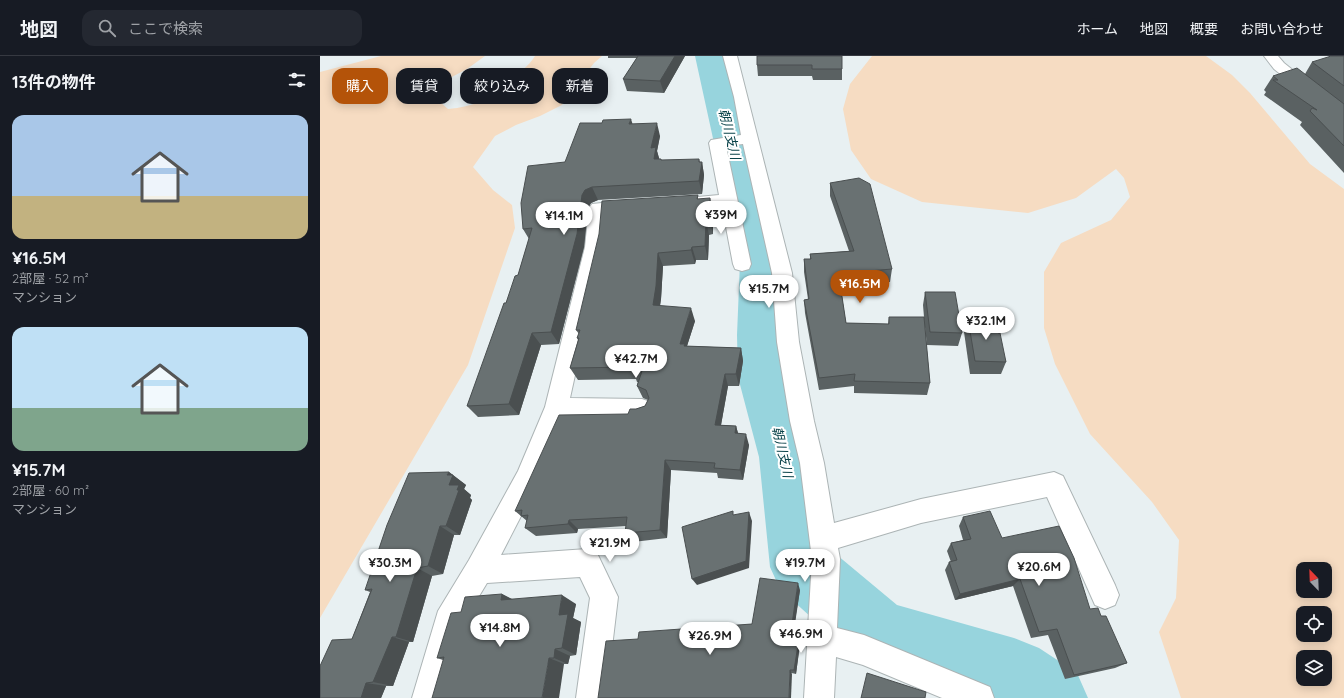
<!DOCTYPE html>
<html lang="ja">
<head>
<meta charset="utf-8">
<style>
	body { margin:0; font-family:Quicksand,"Noto Sans JP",sans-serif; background:#242831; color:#f1f3f6; height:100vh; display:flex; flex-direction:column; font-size:15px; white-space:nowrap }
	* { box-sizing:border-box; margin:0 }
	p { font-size:13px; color:#9ea1a6 }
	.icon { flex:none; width:22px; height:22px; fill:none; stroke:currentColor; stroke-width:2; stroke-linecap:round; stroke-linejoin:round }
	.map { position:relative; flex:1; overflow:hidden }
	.details { display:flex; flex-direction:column; background:#171b24; width:320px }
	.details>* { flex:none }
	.guide { position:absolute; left:12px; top:12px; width:380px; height:36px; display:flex; gap:8px }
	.needle { width:26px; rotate:337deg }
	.buttons { position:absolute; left:976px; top:506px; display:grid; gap:8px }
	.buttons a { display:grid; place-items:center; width:36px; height:36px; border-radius:8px; background:#171b24; box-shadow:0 2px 10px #0003; font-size:20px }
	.price { position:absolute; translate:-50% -34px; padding:0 9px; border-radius:14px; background:#fff; color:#222; font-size:13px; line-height:26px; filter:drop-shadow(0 1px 2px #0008) }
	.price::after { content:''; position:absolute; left:50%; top:24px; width:12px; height:9px; margin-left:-6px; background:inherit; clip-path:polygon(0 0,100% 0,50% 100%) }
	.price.current { background:#b45309; color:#fff }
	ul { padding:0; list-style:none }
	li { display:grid; align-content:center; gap:8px; height:212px; padding:0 12px }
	li span { display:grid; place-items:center; height:124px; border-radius:12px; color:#555 }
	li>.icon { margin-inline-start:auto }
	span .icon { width:72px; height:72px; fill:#fffc; stroke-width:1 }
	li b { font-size:17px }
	h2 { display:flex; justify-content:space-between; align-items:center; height:48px; padding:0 12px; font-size:17px }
	.chip { padding:0 14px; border-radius:12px; background:#171b24; box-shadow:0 2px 10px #0003; font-size:14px; line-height:36px }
	.chip.current { background:#b45309; color:#fff }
	header { display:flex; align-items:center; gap:24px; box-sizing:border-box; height:56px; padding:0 20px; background:#171b24; border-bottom:1px solid #363941 }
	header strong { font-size:19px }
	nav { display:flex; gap:22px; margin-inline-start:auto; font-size:14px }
	.search { width:280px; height:36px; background:#242831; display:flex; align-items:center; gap:10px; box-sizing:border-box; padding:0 14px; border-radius:12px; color:#9ea1a6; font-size:15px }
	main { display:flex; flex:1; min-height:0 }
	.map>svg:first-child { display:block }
	.green { fill:#f6dcc2; fill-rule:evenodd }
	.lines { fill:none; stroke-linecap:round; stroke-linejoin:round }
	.river { fill:#97d4dd; fill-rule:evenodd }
	.minor-casing { stroke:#acb4b5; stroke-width:2 }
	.minor { fill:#fff; fill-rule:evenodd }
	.wall { fill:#5a6162 }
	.shaded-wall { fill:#4a4f50 }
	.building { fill:#697172; stroke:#4a4f50 }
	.labels { text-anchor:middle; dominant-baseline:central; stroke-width:4; stroke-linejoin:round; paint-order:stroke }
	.water-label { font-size:13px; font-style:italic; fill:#094249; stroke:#fff }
</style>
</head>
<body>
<header>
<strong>地図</strong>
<div class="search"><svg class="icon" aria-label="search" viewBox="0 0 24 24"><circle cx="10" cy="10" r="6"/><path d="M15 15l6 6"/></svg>ここで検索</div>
<nav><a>ホーム</a><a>地図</a><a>概要</a><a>お問い合わせ</a></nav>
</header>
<main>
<section class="details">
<h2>13件の物件<svg class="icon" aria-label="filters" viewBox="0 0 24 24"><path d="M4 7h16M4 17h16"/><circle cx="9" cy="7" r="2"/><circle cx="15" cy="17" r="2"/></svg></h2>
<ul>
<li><span style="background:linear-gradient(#a9c7e8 65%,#c2b280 0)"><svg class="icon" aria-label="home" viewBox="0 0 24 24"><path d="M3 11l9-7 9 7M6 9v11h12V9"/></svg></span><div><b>¥16.5M</b><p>2部屋 · 52 m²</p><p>マンション</p></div></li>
<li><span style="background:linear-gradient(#bfe0f5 65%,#7fa58c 0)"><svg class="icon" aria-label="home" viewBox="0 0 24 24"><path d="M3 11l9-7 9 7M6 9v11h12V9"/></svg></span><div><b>¥15.7M</b><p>2部屋 · 60 m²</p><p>マンション</p></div></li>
</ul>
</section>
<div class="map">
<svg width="1024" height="642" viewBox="0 0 1024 642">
	<rect width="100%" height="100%" fill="#e8f0f2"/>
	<g class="green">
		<path d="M61 0H165L147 13 126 24 120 37V46L128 53C159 51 182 37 203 14 207 10 212 5 215 0H282L274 7 242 49 220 60 196 69 175 80 153 111 173 134 192 149 195 172 148 309 0 562V16Z"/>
		<path d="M552 0H886L912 19 930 37 990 108 1024 133V642H861L839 576 856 542 859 484 832 446 770 378 735 308 724 272V216L741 187 791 164 810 141 804 122 796 113 756 142 708 157 602 146 551 123 531 94 523 53 530 28ZM983 513H1005V535H983ZM983 557H1005V579H983ZM983 601H1005V623H983Z"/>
	</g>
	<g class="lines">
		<polygon class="river" points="375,0 405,0 464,206 465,279 470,321 495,401 511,494 577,549 694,582 719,592 757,617 768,642 662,642 559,611 535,601 460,533 450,511 439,401 418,321 417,279 420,206"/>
		<defs>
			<g id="minor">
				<polygon points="403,0 417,0 472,217 479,286 494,365 504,407 514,467 601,443 734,416 743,420 795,529 799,539 795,549 785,553 775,549 727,441 601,467 518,492 520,503 517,572 544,579 670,631 674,642 622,642 543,609 516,601 514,642 484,642 492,503 480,407 470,365 457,286 452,217 423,88 406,90 431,208 429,213 422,215 415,213 413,208 402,150 362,153 356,151 353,147 356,143 399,139 389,87 391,84 421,79 414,41"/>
				<polygon points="944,0 958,0 964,7 1024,55 1024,66 1019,65 954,13"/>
				<polygon points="311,144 317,146 320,150 317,154 286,157 283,191 250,342 322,343 330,346 333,353 330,360 322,363 244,361 217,429 181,499 267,493 277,497 298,541 286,642 256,642 270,542 260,521 167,527 141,570 122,642 92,642 118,555 149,504 198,415 225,351 265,191 269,152 272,148"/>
			</g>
		</defs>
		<use href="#minor" class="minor-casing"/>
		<use href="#minor" class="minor"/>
	</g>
	<g class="wall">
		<polygon points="288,0 365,0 344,37 307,35 303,23 317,2 288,2"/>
		<polygon points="437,0 522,13 522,24 493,24 492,20 438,20 437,9"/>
		<polygon points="1024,0 1024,117 980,69 982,66 944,39 946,36 944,34 953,20 985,18 992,6"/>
		<polygon points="313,68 340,80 337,95 339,103 342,104 382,106 384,119 382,138 278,144 271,147 268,152 264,191 239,288 221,289 199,359 158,361 147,350 186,247 198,219 209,183 203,173 245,106"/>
		<polygon points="510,127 572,213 570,226 526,230 526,234 521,234 526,267 568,268 569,261 604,261 603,249 605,236 642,277 638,290 607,289 604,262 610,327 607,339 534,337 534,330 499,334 485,257 484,244 488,243 484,216 484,203 490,203 490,198 529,195 510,140"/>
		<polygon points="378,139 378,143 393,155 393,178 389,179 388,204 376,204 375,208 343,210 341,243 340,250 375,265 367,290 421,292 423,305 419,330 408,330 401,369 416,370 418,377 429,389 423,424 398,422 397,417 351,414 347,482 313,486 305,477 306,470 258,473 257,477 216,480 205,472 207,465 195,455 308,358 316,353 325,350 328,344 323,342 317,330 318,326 317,326 316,323 258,324 250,312 258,284 257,282 259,278 256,274"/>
		<polygon points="648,263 678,277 686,306 681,318 650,318 644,276"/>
		<polygon points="129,416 146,429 144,433 151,439 150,442 152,444 140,479 134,479 123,518 112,520 93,586 89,586 73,630 66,630 61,642 0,642 32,583 50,536 45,534"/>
		<polygon points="643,461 682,482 770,553 781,560 807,607 795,612 745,623 728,579 711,582 693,530 635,544 625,514 629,506 631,506 627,495 631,487 643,484 639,470"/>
		<polygon points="480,534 472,583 479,583 480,588 476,618 318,583 432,568"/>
		<polygon points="182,538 192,543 256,548 253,562 261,566 256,599 250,600 248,608 244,608 123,604 117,602"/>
	</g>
	<g class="shaded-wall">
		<polygon points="355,0 365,0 344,37 340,25"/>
		<polygon points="311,63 315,76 309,68"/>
		<polygon points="337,67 340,80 337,95 340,105 338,116 331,92"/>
		<polygon points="379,103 381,111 382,106 384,119 382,138 379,125"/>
		<polygon points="272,131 278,144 271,147 268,152 264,191 239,288 231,276 262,139 265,134"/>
		<polygon points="390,142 393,155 393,178 390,165"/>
		<polygon points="386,165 389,179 388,204 385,190"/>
		<polygon points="372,191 376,204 375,208 371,194"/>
		<polygon points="338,197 343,210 341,243 338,262 333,249"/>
		<polygon points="371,252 375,265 366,293 360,288"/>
		<polygon points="212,277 221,289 199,359 189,348"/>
		<polygon points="421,292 423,305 419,330 416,318"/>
		<polygon points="405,318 408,330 399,380 395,369"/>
		<polygon points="416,370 419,381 415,377"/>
		<polygon points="426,378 429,389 423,424 420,414"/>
		<polygon points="345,404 351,414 347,482 340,474"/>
		<polygon points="129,416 146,429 144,433 151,439 150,442 152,444 140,479 126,470 127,419"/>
		<polygon points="429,456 432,465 429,512 377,529 372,523"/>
		<polygon points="249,464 258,473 257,477 248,468"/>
		<polygon points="120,470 134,479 123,518 108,510"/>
		<polygon points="97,512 112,520 93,586 76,581"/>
		<polygon points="700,523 693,530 635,544 640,538"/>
		<polygon points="478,527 480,534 472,588 470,582"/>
		<polygon points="182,538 199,547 181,544"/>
		<polygon points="242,539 256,548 253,562 261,566 256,599 242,592 239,559"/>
		<polygon points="72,581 89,586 73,630 53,626"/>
		<polygon points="479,583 480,588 476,618 474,614"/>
		<polygon points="235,593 250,600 248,608 234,602"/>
		<polygon points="229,602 244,608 239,642 222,642"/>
		<polygon points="470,614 472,618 471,642 469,642"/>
		<polygon points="46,627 66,630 61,642 41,642"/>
	</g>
	<g class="building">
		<polygon points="318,0 355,0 340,25 303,23"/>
		<polygon points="437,0 522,0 522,13 492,13 492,9 437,9"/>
		<polygon points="1011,0 1024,0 1024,30 992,6 1008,1"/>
		<polygon points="977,12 1024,48 1024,90 990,55 992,52 997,54 953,24 958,24 953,20"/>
		<polygon points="311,63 309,68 337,67 331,92 336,91 334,103 341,103 341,104 379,103 379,106 382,106 379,125 272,131 265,134 262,139 257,178 231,276 212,277 189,348 147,350 184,247 186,247 195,220 198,219 212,172 203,173 201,147 208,110 245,106 260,67 282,67 283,64"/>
		<polygon points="539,122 550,128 572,213 526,217 527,221 519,221 526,267 569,268 569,261 604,261 610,327 534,325 535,318 499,322 484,244 489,243 484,203 491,203 490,198 534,195 510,127"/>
		<polygon points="378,139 377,143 390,142 390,165 386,165 385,190 372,191 371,194 338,197 336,230 333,249 371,252 360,288 365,288 364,290 421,292 416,318 405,318 395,369 416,370 415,377 426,378 420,414 394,412 395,407 345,404 340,474 305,477 307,461 249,464 248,468 205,472 208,459 201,460 202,454 195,455 239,359 308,358 310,353 316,353 325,350 329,342 326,334 317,330 322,315 311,314 312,311 250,312 259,282 257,282 260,274 256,274 279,178 282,145"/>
		<polygon points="605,236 635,236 642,277 610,276"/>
		<polygon points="648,263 675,263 678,277 680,277 686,306 655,305"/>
		<polygon points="129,416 127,419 133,419 129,429 139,429 137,434 139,434 126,470 120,470 108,510 97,512 76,581 72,581 53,626 46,627 41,642 0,642 0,610 12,584 32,583 52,533 45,534 67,469 89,417"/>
		<polygon points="413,455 413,459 429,456 426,505 372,523 362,471"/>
		<polygon points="670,455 682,482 739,470 754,502 770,553 778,552 781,560 786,560 807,607 754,619 737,573 719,576 700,523 640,538 629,506 637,504 631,487 651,483 643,461"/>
		<polygon points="440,522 478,527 470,582 479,583 474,614 470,614 469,642 278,642 286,585 318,583 319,576 432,568"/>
		<polygon points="182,538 181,544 242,539 239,559 248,558 242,592 235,593 234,602 229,602 222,642 112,642 124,601 117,602 131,557 141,556 145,541"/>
		<polygon points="547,617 606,636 605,642 541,642"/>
	</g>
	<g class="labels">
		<g class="water-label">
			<text transform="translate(410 78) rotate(76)">朝川支川</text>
			<text transform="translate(463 396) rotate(77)">朝川支川</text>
		</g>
	</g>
</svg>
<div class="buttons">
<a><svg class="needle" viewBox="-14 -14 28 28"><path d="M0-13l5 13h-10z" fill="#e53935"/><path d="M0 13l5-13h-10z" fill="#9ea1a6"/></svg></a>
<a><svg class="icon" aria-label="locate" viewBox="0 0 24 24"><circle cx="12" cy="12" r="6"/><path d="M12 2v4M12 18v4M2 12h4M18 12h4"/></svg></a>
<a><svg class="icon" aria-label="layers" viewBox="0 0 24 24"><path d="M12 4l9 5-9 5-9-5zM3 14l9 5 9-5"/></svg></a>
</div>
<b class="price" style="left:401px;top:179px">¥39M</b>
<b class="price" style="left:244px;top:180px">¥14.1M</b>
<b class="price current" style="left:540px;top:248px">¥16.5M</b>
<b class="price" style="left:449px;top:253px">¥15.7M</b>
<b class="price" style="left:666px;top:285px">¥32.1M</b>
<b class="price" style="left:316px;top:323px">¥42.7M</b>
<b class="price" style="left:290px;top:507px">¥21.9M</b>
<b class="price" style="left:70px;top:527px">¥30.3M</b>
<b class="price" style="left:485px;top:527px">¥19.7M</b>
<b class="price" style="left:719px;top:531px">¥20.6M</b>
<b class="price" style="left:180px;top:592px">¥14.8M</b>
<b class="price" style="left:481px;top:598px">¥46.9M</b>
<b class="price" style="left:390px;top:600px">¥26.9M</b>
<div class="guide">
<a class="chip current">購入</a>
<a class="chip">賃貸</a>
<a class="chip">絞り込み</a>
<a class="chip">新着</a>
</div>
</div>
</main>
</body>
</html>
